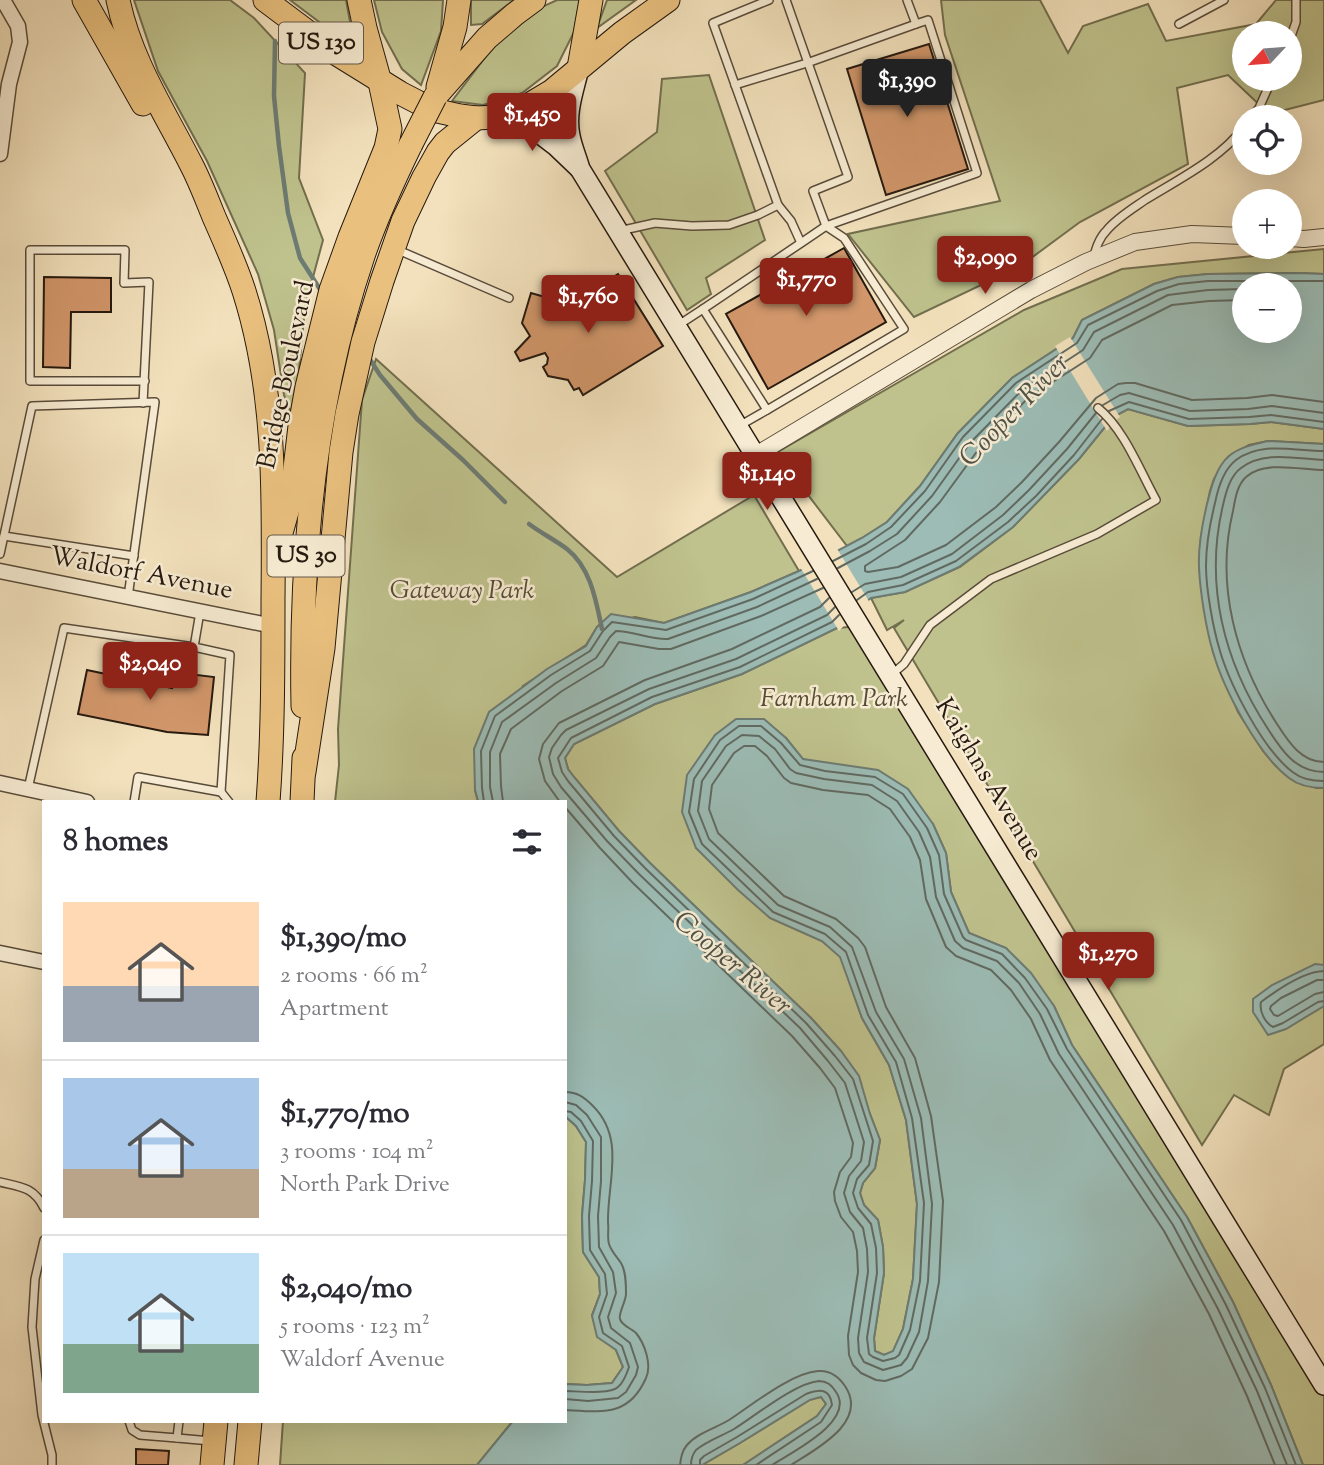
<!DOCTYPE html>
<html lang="en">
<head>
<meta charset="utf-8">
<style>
	body { margin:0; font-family:"Sorts Mill Goudy",serif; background:#f2f2f3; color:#2b2b33; height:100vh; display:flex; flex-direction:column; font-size:26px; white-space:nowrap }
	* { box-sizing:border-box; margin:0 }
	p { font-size:23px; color:#7c7c81 }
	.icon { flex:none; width:38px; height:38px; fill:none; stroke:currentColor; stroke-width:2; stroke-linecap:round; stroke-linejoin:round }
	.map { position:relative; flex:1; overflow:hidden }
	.drawer { position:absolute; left:42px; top:800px; width:525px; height:623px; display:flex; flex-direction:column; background:#fff; border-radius:0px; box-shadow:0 7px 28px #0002 }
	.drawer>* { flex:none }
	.needle { width:46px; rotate:244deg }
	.fabs { position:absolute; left:1232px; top:21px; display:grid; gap:14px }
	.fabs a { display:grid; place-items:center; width:70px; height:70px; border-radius:50%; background:#fff; box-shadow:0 7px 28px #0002; font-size:35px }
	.price { position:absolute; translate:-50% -60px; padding:0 16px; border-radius:7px; background:#8f2418; color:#fff; font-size:23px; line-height:46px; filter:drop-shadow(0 2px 4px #0008) }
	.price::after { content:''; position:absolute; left:50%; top:42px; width:21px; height:16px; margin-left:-10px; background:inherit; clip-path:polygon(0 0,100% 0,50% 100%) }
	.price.active { background:#222; color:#fff }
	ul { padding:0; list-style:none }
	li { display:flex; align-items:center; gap:21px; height:175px; padding:0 21px }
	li+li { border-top:2px solid #e1e1e2 }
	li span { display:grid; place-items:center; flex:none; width:196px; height:140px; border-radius:0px; color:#555 }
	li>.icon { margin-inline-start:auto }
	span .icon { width:84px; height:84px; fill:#fffc; stroke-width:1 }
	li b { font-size:30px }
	h2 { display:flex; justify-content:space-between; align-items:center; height:84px; padding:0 21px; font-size:30px }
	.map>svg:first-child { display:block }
	.green { fill:#bfc28d; stroke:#726e4e; stroke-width:2; fill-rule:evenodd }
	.water { fill:#9cbcb5; stroke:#6d7b73; stroke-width:2; fill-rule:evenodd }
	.pier { fill:#f2e1bc }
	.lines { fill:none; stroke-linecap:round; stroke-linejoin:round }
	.shore { stroke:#616a62; stroke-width:2 }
	.stream { stroke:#6d7b73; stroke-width:4.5 }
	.building { fill:#d1966a; stroke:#26190f; stroke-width:2 }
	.service-casing { stroke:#594b3a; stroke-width:10 }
	.minor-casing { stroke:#594b3a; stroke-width:17 }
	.tertiary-casing { stroke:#594b3a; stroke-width:18 }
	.secondary-casing { stroke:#26190f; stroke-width:22 }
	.trunk-casing { stroke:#26190f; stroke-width:25 }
	.service { stroke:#f7ecd3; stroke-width:7 }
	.minor { stroke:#f7ecd3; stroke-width:14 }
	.tertiary { stroke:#f7ecd3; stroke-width:16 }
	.secondary { stroke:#f7ecd3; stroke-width:19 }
	.trunk { stroke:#e9c07e; stroke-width:23 }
	.trunk-bridge-casing { stroke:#26190f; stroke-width:25; stroke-linecap:butt }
	.trunk-bridge { stroke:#e9c07e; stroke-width:23 }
	.labels { text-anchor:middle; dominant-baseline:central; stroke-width:5; stroke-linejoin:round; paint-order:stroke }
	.shield { fill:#f7ecd3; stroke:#65584a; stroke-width:2 }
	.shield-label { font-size:24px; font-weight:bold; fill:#26190f }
	.street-label { font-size:26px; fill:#26190f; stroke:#f7ecd3 }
	.park-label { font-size:26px; font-style:italic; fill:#544c35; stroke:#f7ecd3 }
	.water-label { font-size:28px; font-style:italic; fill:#4f5249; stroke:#f7ecd3 }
</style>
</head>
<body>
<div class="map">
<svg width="1324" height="1465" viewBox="0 0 1324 1465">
	<rect width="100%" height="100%" fill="#f2e1bc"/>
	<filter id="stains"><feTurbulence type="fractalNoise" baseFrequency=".00286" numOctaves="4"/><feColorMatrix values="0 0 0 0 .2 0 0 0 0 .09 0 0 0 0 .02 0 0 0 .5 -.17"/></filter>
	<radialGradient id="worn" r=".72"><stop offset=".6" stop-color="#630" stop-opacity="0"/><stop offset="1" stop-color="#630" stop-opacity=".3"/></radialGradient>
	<g class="green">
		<polygon points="134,0 230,0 254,18 305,73 299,178 323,240 305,307 296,402 290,411 284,395 274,330 258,274 207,161 158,71"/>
		<polygon points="290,0 346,0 355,49"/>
		<polygon points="374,0 443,0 441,31 421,85 402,69 382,32"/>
		<polygon points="471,0 514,0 482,24 471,25"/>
		<polygon points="557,0 580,0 574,32 557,66 522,93 483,105 452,101 497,42 544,6"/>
		<polygon points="607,0 636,0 597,28"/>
		<path d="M941 0H1040L1068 53 1083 26 1148 4 1166 41 1256 24 1276 0H1324V100L1269 114 1228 75 1177 88 1188 164 1080 222 1019 267 914 317 848 234 1000 201 945 35ZM1244 33H1290V79H1244Z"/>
		<polygon points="709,75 765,240 706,278 711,294 687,310 605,171 657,132 662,79"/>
		<polygon points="1324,249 1324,274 1299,273 1208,274 1178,277 1154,284 1082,320 1073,338 1012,378 958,433 920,486 887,522 862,538 847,546 776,453 1024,310 1122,269"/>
		<polygon points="376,359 617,577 754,495 799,571 751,592 664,623 635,617 597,627 586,645 523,686 475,790 478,801 335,802 339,765 338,729 362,400"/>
		<polygon points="1128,409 1188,426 1250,424 1271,422 1324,429 1324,444 1268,441 1249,445 1228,457 1214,479 1210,491 1201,537 1199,568 1213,652 1238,712 1263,751 1276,766 1316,788 1324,788 1324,1044 1284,1069 1269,1115 1234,1095 1202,1145 894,628 904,620 887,630 871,598 905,592 960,567 1013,527 1079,459 1113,417"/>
		<polygon points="861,626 1324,1385 1324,1465 1303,1465 1271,1385 1233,1302 1187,1217 1072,1045 1054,1006 1006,948 969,933 951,892 946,853 933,824 826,764 802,759 786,738 696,848 770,918 822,941 841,957 862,1018 889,1065 906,1120 917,1204 913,1279 903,1329 893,1352 884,1355 875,1351 874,1338 884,1273 883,1247 878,1220 864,1205 860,1193 863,1183 875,1168 880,1140 870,1114 841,1051 811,1018 650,863 619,831 574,777 568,769 565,758 574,744 655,704 742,674 837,628"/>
		<polygon points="565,1116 576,1126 586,1142 585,1180 582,1216 583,1252 599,1277 600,1294 592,1315 616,1350 623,1367 612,1383 587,1385 565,1384"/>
		<polygon points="821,1397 826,1404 817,1416 743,1465 702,1465 740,1443 810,1399"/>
		<polygon points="283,1421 513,1421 477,1465 280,1465"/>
	</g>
	<g class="water">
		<path d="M1299 273 1324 274V429L1271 422 1250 424 1188 426 1128 409 1113 417 1079 459 1013 527 959 567 905 592 871 598 848 616 837 628 742 674 655 704 574 744 565 758 568 769 574 777 619 831 650 863 811 1018 841 1051 859 1076 870 1114 880 1140 875 1168 863 1183 860 1193 864 1205 878 1220 883 1247 884 1273 874 1338 875 1351 884 1355 893 1351 903 1329 913 1279 917 1204 906 1120 889 1065 862 1018 840 957 822 941 770 918 738 890 696 848 682 812 687 775 715 735 736 719H764L786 738 803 759 878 770 908 789 933 824 946 853 951 892 969 933 1006 948 1031 973 1054 1006 1072 1045 1187 1217 1233 1302 1271 1385 1303 1465H743L817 1416 826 1404 821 1397 810 1400 740 1443 702 1465H477L513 1421H565V1384L587 1385 612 1383 623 1367 616 1350 597 1337 592 1316 600 1294 599 1277 583 1252 582 1216 585 1180 586 1142 576 1126 565 1116V802L478 801 475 790 474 749 489 712 547 669 586 646 597 627 611 614 664 623 751 592 799 571 862 538 887 522 920 486 958 433 1012 378 1073 338 1082 320 1154 284 1178 277 1208 274ZM1244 285H1290V331H1244Z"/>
		<path d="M1268 441 1324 444V788C1311 788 1299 786 1289 778 1258 755 1223 688 1213 652 1206 629 1200 591 1199 567 1198 546 1202 525 1207 504 1211 488 1216 467 1229 456 1240 447 1255 444 1268 441Z"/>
		<polygon points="1315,964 1324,965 1324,1006 1286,1029 1268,1035 1253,1012 1253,999 1272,985"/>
	</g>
	<g class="pier">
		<polygon points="1070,337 1120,417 1116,420 1107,431 1055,346"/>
		<polygon points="836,547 870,603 851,618 839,631 800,567"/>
	</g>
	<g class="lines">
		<g class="shore">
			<polyline points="1244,300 1209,301 1172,305 1102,340 1090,358 1028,398 978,450 940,502 905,540 865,566 865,571 868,572 898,567 946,545 996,507 1022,482 1059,442 1096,398 1118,384 1126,383 1135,383 1192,400 1247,398 1272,395 1324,402"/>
			<polyline points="1103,405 1120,395 1129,393 1190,411 1248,409 1272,406 1324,413"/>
			<polyline points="1109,411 1129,402 1189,419 1249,417 1271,415 1324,422"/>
			<path d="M1324 451C1294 451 1262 441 1236 460 1223 470 1218 488 1215 503 1210 523 1206 545 1206 566 1206 589 1213 628 1220 651 1230 685 1264 752 1294 773 1303 780 1313 781 1324 781"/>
			<path d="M1324 460C1297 459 1264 450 1241 468 1230 476 1226 492 1223 505 1204 585 1224 662 1268 729 1282 751 1296 772 1324 772"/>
			<path d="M1324 470C1302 470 1264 460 1246 477 1237 485 1235 500 1233 511 1215 585 1236 661 1277 724 1288 741 1301 762 1324 762"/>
			<polyline points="833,561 866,544 891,527 925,491 963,437 1016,383 1077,343 1088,325 1157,291 1179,284 1208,281 1324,281"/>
			<polyline points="838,568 870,551 897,534 932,496 970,443 1022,390 1083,350 1094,332 1168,295 1208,290 1244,289"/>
			<polyline points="852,592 865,584 901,577 952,554 1003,515 1029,490 1067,449 1096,413"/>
			<polyline points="857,600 868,592 903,585 956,561 1008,522 1036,496 1074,455 1102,419"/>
			<polyline points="835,607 827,615 736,659 649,689 566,730 561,735 552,748 549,757 553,774 561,787 607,841 639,874 800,1028 828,1061 845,1083 864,1142 861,1161 849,1176 844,1193 850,1212 863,1228 867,1249 868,1272 858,1338 859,1353 864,1362 883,1370 901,1365 907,1358 919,1332 928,1281 932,1204 921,1118 904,1059 876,1012 852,947 830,927 778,905 709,839 698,811 702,781 726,746 742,735 759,736 775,749 790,769 796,773 824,779 872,785 897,801 919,832 930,857 936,897 955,941 963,948 997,961 1019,983 1040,1014 1059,1054 1173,1225 1218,1309 1257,1391 1287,1465"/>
			<polyline points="839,615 832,622 740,667 652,697 571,738 558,758 562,772 568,781 614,836 645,868 806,1023 835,1056 853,1079 873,1141 869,1165 857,1179 853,1193 858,1208 871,1224 876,1248 877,1273 867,1338 869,1354 873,1357 883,1361 895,1358 899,1355 910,1330 920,1281 924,1203 912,1118 896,1062 868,1015 846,952 825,934 773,912 702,844 689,812 694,779 720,740 739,726 761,726 781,743 800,765 825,771 875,777 903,794 927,828 939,855 944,894 963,937 966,940 1002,954 1025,978 1047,1009 1067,1049 1181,1220 1226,1305 1265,1388 1296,1465"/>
			<polyline points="484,802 482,788 481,751 495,716 551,675 590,651 603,631 612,622 666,630 753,599 813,571"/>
			<path d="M493 802 490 787V752L502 722 556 683 596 658 610 637 616 631C633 631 651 640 668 639L757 607 817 579"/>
			<polyline points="503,802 501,786 500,754 511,729 562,691 603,666 619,642 659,649 671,649 761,616 823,588"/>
			<polyline points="560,802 545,781 539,759 543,744 559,723 645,680 732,649 820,607 829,598"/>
			<polyline points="565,807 600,848 632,882 792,1036 820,1068 835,1088 853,1143 851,1157 840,1172 834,1192 835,1201 841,1217 853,1232 857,1251 858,1272 848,1336 849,1355 853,1365 861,1373 876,1380 885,1381 901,1376 912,1369 928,1338 939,1282 943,1201 931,1116 915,1058 886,1007 865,947 858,938 836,919 784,896 718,833 709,809 712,785 734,753 744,746 755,746 767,756 784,778 791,783 823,790 868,795 890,809 910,837 920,860 926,899 946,947 956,956 991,970 1011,990 1031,1019 1050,1060 1164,1231 1209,1314 1247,1396 1275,1465"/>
			<path d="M1324 971C1304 971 1277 990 1261 1002 1259 1011 1265 1023 1273 1027L1283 1023 1318 1002 1324 1001"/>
			<polyline points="1324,980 1317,980 1281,998 1271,1006 1270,1009 1274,1015 1278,1016 1315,994 1324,992"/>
			<path d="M565 1092C577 1092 584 1097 593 1106 626 1139 607 1182 608 1223 609 1229 607 1238 609 1244 611 1251 617 1257 621 1263 626 1271 626 1284 626 1294 626 1301 618 1314 620 1319 621 1325 632 1329 636 1333 645 1344 652 1365 646 1378 629 1417 602 1412 565 1410"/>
			<polyline points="565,1102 576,1105 587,1115 601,1137 601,1181 598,1216 599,1247 613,1272 616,1293 608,1317 611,1328 630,1343 638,1367 636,1375 626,1392 618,1398 588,1401 565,1399"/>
			<path d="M565 1111 571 1112 581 1121 593 1141 592 1181 589 1216 590 1250 605 1274 607 1294 599 1317 603 1333 622 1346 629 1367C627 1373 623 1383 618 1387 610 1395 576 1391 565 1391"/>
			<path d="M680 1465C681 1457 682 1451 687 1445 697 1433 716 1428 729 1420 752 1405 791 1373 818 1371 830 1370 839 1377 845 1386 869 1422 816 1449 791 1465"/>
			<path d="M691 1465C691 1459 692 1455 696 1450 707 1441 722 1436 734 1429 755 1416 795 1383 819 1381 827 1381 832 1385 836 1392 856 1421 792 1452 772 1465"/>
			<path d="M700 1465V1460L704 1456 737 1437 806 1394C820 1389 830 1388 832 1405L821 1422 756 1465"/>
		</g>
		<g class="stream">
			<polyline points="275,41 274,96 279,146 288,213 300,258 323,294"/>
			<polyline points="369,358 380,375 417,419 463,460 505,502"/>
			<path d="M529 524C541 533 555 540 567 549 591 568 596 601 602 629"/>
		</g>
	</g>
	<g class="building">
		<polygon points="929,44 968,169 886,195 847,69"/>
		<polygon points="844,248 886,322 768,389 726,314"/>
		<polygon points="618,274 663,346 583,395 579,388 574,390 568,380 548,376 543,367 547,364 548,358 545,353 520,361 515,352 530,336 522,323 531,293 569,304"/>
		<polygon points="44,277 111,278 111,312 71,312 70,368 43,367"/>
		<polygon points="87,670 172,688 173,672 214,677 208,735 167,732 78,714"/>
		<polygon points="136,1449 169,1451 168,1465 136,1465"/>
	</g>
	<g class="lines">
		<defs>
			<g id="service">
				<polyline points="786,0 848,177 813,191 826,226 977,173 928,20 916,24"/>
				<polyline points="1179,24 1224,0"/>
				<polyline points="1290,39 1296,22 1296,0"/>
				<polyline points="735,85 807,63 916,24 907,0"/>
				<polyline points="1251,117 1259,108 1272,79"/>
				<polyline points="778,205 791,221 801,243 703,309 767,410 904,329 844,238 826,226 801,243"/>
				<polyline points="619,231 655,223 692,226 729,225 758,215 778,205 713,23 769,0"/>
				<polyline points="398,250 509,298"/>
				<path d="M1093 259C1096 248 1099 238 1107 230 1117 218 1132 209 1145 200 1179 179 1220 159 1244 127"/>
				<polyline points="677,326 703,309"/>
				<polyline points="143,403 149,282 124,283 125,250 30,250 30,381 145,381"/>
				<polyline points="739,426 767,410"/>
				<polyline points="4,536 134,556"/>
				<polyline points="0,554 32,406 155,402 128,597"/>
				<path d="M891 675 904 664 930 625 991 579 1097 534 1156 500C1140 471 1124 429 1098 408"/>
				<polyline points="28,789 64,628 194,647"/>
				<polyline points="221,792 229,802"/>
				<polyline points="134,802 138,777 221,792 230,655 194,647 200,612"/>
				<path d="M0 1182C21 1187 34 1187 44 1208"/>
				<polyline points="44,1240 35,1279 32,1327 42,1415 52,1455 52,1465"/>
				<polyline points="129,1421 132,1430 140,1435 177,1438 179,1421"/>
				<polyline points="177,1438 211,1441"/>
			</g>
			<g id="minor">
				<polyline points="0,154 9,84 20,42 18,26 3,0"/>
				<polyline points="0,571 273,626"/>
				<polyline points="0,783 87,802"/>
				<polyline points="0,953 44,962"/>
			</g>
			<g id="tertiary">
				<polyline points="1290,238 1304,239 1324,237"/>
				<polyline points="756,455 1031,290 1086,262 1135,242 1192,234 1244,236"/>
			</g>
			<g id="secondary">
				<path d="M579 68C574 90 565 113 570 136 572 147 577 158 580 169L1324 1385"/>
				<polyline points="496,117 535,130 556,146 579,168"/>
			</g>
			<g id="trunk">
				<polyline points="84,0 143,104"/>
				<path d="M118 0C130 59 164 111 191 164 200 181 207 200 214 217 225 242 236 266 244 291 276 391 274 496 273 600 273 667 273 735 268 802"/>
				<polyline points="265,0 337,54 400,93 433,110 460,116 476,118 496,117 511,112 527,106 552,91 622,33 668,0"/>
				<polyline points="579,68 591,0"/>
				<polyline points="438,87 455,27 459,0"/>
				<polyline points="435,97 487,38 515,14 534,0"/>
				<polyline points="281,533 292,494 300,426 307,387 331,290 350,237 386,148 390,129 380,82 365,28 359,0"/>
				<path d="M303 706C300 554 314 401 363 256 376 218 393 181 411 144"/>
				<polyline points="304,772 323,648 341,452 347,414 363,342 382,281 403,221 424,177 438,152 445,143 476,118"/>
				<polyline points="302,802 304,758"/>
				<polyline points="212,1465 216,1421"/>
				<polyline points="246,1465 250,1421"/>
			</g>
		</defs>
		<use href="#service" class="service-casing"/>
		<use href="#minor" class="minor-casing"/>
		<use href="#tertiary" class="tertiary-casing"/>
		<use href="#secondary" class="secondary-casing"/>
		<use href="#trunk" class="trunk-casing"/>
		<use href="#service" class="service"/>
		<use href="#minor" class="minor"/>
		<use href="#tertiary" class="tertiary"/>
		<use href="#secondary" class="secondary"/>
		<use href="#trunk" class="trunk"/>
		<defs>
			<polyline id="trunk-bridge" points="411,144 435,97"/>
		</defs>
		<use href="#trunk-bridge" class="trunk-bridge-casing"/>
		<use href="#trunk-bridge" class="trunk-bridge"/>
	</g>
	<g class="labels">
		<g class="shield">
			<rect x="279" y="22.5" width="84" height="41" rx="5"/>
			<rect x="267.5" y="535.5" width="77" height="41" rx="5"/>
		</g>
		<g class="shield-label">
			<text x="321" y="43">US 130</text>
			<text x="306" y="556">US 30</text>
		</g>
		<g class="street-label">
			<text transform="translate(287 375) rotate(-78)">Bridge Boulevard</text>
			<text transform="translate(141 574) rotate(11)">Waldorf Avenue</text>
			<text transform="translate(988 780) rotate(59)">Kaighns Avenue</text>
		</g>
		<g class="park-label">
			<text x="462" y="591">Gateway Park</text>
			<text x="834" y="699">Farnham Park</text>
		</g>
		<g class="water-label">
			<text transform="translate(1015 411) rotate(-46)">Cooper River</text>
			<text transform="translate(732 964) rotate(40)">Cooper River</text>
		</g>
	</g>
	<rect width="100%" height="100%" filter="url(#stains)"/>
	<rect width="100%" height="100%" fill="url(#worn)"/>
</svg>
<div class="fabs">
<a><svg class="needle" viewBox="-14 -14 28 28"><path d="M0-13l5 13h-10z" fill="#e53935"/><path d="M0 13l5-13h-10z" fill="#7c7c81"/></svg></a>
<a><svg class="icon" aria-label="locate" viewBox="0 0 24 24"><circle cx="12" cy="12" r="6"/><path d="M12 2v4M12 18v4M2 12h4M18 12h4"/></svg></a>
<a>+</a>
<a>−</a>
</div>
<b class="price active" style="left:907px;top:119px">$1,390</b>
<b class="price" style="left:532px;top:153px">$1,450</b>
<b class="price" style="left:985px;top:296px">$2,090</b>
<b class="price" style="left:806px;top:318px">$1,770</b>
<b class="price" style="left:588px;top:335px">$1,760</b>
<b class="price" style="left:767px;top:512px">$1,140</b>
<b class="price" style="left:150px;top:702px">$2,040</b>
<b class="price" style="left:1108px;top:992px">$1,270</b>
<section class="drawer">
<h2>8 homes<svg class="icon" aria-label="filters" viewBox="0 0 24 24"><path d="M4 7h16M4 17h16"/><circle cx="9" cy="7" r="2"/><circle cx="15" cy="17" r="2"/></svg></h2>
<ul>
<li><span style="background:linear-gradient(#ffd9b3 60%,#9aa5b1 0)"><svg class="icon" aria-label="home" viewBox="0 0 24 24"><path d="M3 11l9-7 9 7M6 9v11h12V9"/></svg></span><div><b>$1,390/mo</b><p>2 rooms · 66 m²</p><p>Apartment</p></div></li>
<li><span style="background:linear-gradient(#a9c7e8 65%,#b9a48a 0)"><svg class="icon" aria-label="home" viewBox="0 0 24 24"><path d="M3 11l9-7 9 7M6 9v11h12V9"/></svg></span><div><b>$1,770/mo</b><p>3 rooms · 104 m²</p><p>North Park Drive</p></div></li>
<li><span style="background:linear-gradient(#bfe0f5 65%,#7fa58c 0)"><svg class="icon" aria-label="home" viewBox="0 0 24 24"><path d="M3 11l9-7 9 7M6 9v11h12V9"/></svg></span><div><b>$2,040/mo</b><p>5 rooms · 123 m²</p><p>Waldorf Avenue</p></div></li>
</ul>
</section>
</div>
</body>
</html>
